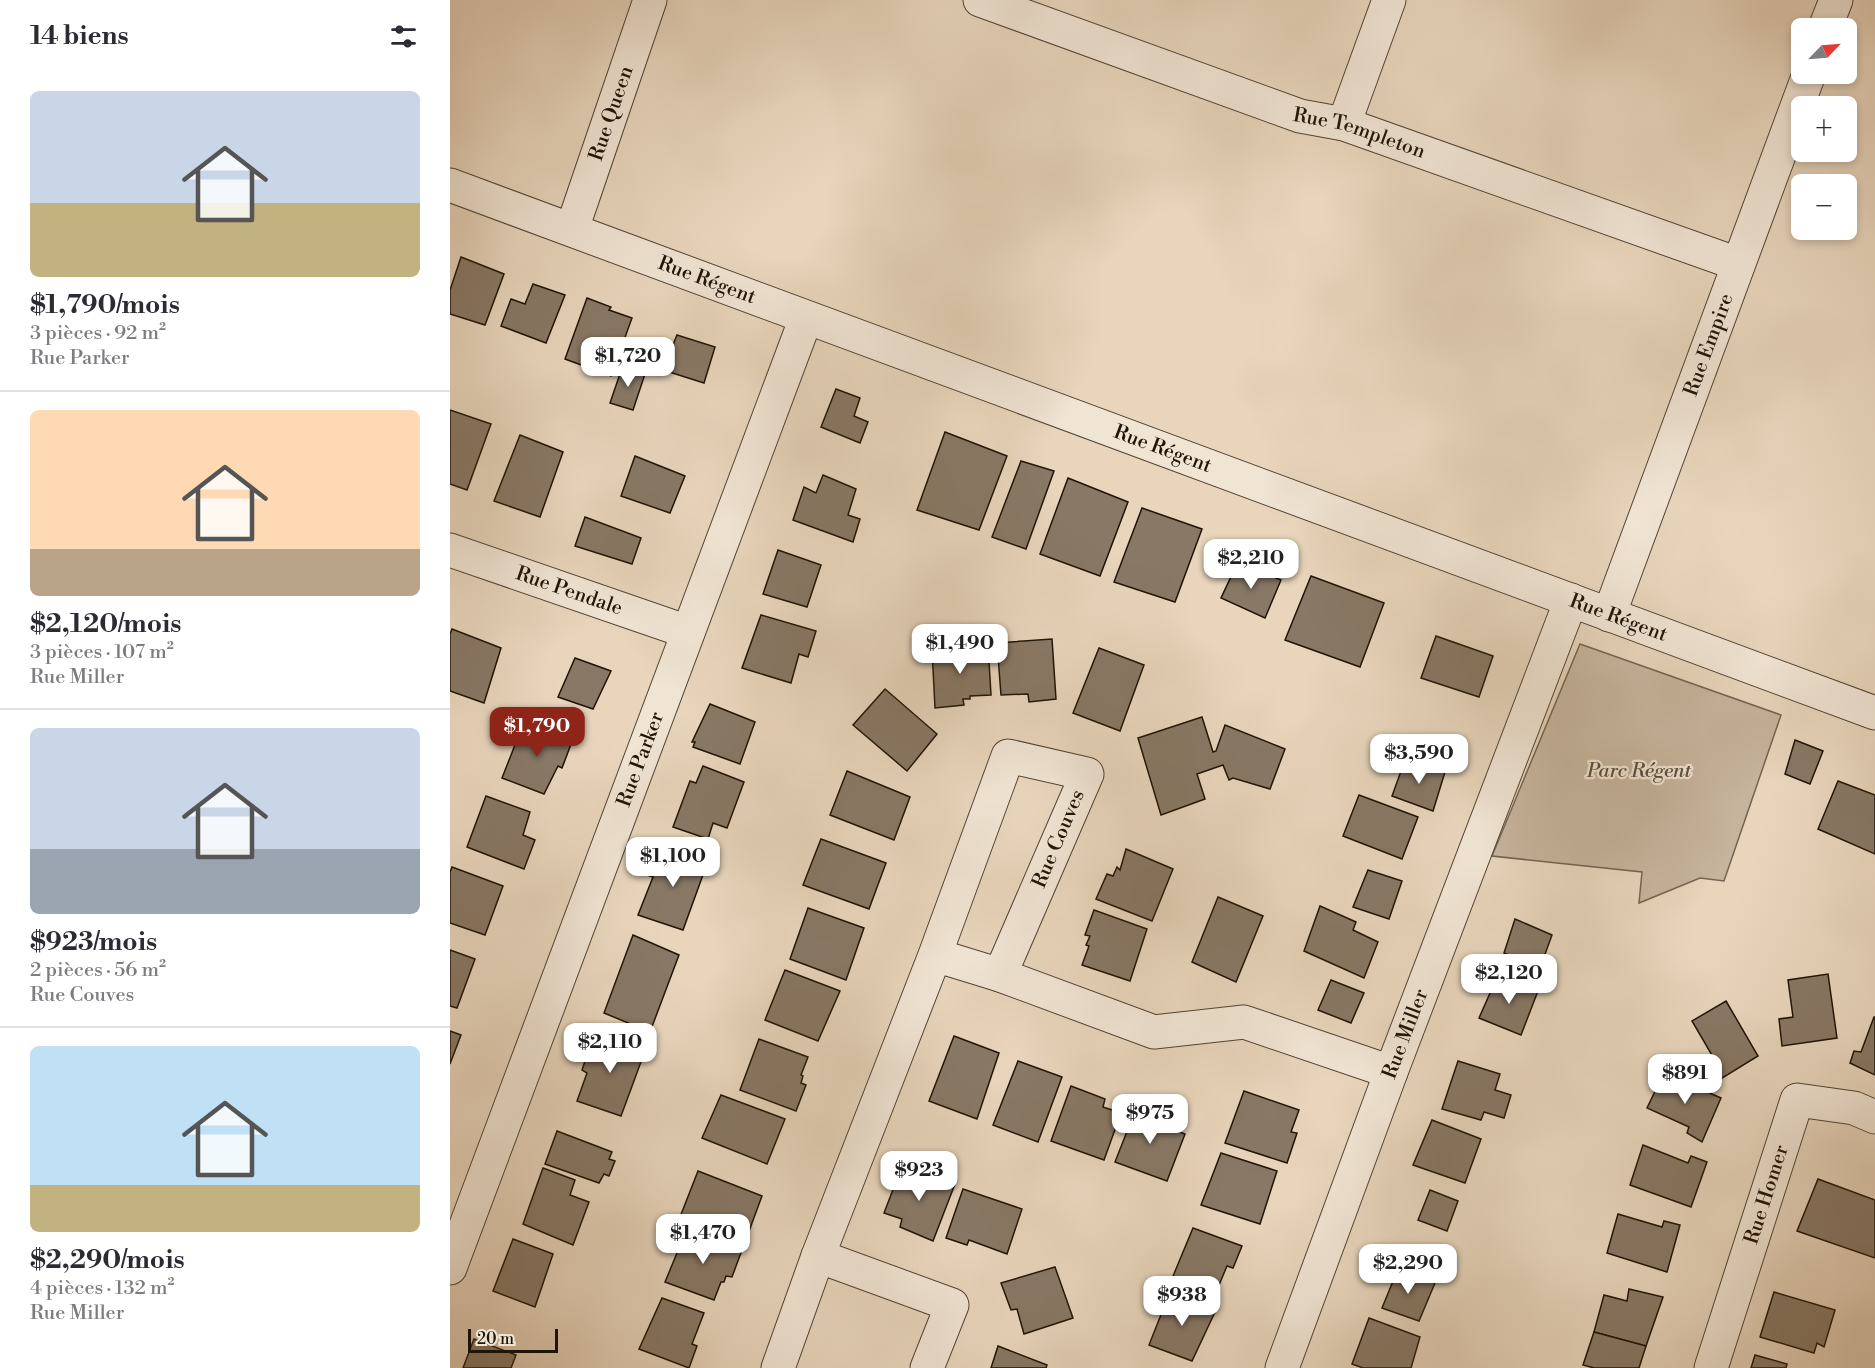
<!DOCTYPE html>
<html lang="fr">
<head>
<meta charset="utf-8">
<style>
	body { margin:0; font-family:"Libre Bodoni",serif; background:#f7f7f7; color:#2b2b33; height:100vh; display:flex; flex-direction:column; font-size:22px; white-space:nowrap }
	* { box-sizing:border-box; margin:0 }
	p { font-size:20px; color:#7c7c81 }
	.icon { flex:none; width:33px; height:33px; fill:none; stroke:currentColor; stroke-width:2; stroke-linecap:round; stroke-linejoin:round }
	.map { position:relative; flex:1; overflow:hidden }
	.sheet { display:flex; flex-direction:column; background:#fff; width:450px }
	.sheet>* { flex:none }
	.needle { width:39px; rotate:65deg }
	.buttons { position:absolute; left:1341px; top:18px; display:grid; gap:12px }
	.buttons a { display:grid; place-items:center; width:66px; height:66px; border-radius:9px; background:#fff; box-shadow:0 3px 9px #0003; font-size:30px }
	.scale { position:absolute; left:18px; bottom:15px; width:90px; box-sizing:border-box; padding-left:6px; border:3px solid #1f1406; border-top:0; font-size:16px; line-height:21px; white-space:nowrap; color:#1f1406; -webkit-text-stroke:4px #f0e4d3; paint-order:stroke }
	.price { position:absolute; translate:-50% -51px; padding:0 14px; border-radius:12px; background:#fff; color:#222; font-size:20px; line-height:39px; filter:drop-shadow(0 2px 3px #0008) }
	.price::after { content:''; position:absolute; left:50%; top:36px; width:18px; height:14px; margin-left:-9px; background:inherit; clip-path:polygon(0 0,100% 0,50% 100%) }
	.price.selected { background:#8f2418; color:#fff }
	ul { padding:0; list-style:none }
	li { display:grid; align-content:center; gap:12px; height:318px; padding:0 30px }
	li+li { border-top:2px solid #e1e1e2 }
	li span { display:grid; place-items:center; height:186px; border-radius:9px; color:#555 }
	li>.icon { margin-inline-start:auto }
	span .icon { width:108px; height:108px; fill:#fffc; stroke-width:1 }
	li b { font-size:26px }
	h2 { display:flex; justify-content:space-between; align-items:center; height:72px; padding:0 30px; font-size:26px }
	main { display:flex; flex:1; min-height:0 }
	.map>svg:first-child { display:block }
	.green { fill:#c6b49d; stroke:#726452; stroke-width:1.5 }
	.building { fill:#887865; stroke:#1f1406; stroke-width:1.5 }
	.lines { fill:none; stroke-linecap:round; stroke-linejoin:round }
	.minor-casing { stroke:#514434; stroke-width:35 }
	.minor { stroke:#f0e4d3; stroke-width:33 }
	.labels { text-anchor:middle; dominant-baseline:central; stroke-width:4.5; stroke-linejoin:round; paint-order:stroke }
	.street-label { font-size:20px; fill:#1f1406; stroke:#f0e4d3 }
	.park-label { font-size:20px; font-style:italic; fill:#594c3b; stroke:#f0e4d3 }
</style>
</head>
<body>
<main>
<section class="sheet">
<h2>14 biens<svg class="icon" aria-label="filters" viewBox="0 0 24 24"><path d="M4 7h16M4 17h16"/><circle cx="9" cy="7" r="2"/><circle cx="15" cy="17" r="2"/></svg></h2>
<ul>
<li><span style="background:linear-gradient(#c9d6e8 60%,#c2b280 0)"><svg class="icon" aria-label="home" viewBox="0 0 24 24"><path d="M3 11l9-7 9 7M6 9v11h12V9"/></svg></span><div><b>$1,790/mois</b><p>3 pièces · 92 m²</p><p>Rue Parker</p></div></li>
<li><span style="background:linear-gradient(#ffd9b3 75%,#b9a48a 0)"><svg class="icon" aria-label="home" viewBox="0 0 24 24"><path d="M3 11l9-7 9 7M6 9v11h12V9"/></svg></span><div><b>$2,120/mois</b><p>3 pièces · 107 m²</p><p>Rue Miller</p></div></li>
<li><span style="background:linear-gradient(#c9d6e8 65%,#9aa5b1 0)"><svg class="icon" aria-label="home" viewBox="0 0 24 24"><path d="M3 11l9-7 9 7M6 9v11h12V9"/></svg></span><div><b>$923/mois</b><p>2 pièces · 56 m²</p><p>Rue Couves</p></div></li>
<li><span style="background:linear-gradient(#bfe0f5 75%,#c2b280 0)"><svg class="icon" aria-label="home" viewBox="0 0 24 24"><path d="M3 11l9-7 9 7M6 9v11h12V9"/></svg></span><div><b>$2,290/mois</b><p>4 pièces · 132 m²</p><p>Rue Miller</p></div></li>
</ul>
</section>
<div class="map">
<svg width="1425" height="1368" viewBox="0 0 1425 1368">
	<rect width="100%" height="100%" fill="#e8d5bc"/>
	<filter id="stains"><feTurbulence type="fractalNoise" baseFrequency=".00333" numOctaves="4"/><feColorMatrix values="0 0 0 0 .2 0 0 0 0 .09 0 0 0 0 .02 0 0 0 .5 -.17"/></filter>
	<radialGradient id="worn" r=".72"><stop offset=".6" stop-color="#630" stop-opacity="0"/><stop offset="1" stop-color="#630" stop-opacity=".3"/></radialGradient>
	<polygon class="green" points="1130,644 1331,715 1274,881 1250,878 1189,903 1192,872 1042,856"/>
	<g class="building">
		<polygon points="11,257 54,274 35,325 0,314 0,290"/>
		<polygon points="83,284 115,295 96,343 51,326 61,299 75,304"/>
		<polygon points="137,298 161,307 159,310 182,318 161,376 115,359"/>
		<polygon points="227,335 265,347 254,383 213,370"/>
		<polygon points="173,365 195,374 183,410 160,403"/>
		<polygon points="386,389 410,398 404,416 418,422 410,443 371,427"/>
		<polygon points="0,410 41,424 17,490 0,484"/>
		<polygon points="495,432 557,456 529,530 467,510"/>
		<polygon points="70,435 113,452 90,517 44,501"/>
		<polygon points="185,456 235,476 220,513 171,496"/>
		<polygon points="571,461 604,471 576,549 542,537"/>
		<polygon points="373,475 406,489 398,515 410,519 403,542 343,520 354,487 366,493"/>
		<polygon points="618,478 678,502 650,576 590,554"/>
		<polygon points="692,508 752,529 725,602 664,582"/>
		<polygon points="135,517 191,538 182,564 125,546"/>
		<polygon points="328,550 371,565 357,607 313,594"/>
		<polygon points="788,562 831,580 815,618 771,598"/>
		<polygon points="861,576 934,603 910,667 835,640"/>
		<polygon points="311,615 366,631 358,657 349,654 341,683 292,668"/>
		<polygon points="2,629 51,648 34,703 0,691 0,634"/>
		<polygon points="986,636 1043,656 1029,697 971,678"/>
		<polygon points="602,639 606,699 579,702 578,694 551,695 547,643"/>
		<polygon points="538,645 541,695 520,696 520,699 513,699 514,705 485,708 482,650"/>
		<polygon points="649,648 694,665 670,731 623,713"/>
		<polygon points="125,658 161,671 143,709 108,697"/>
		<polygon points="435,689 487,734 457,771 403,725"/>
		<polygon points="260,704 305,722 290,764 243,747 245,742 242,742"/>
		<polygon points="752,717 763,752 766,751 775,725 835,749 820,789 783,778 779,780 773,765 747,774 755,799 711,815 688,738"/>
		<polygon points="74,722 123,739 112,768 108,766 94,794 52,778"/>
		<polygon points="1345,740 1373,751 1360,784 1335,774"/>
		<polygon points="955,760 995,772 983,811 942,796"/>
		<polygon points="253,766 294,782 277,828 263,823 258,839 223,827 240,781 246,783"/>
		<polygon points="397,771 460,797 444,840 380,815"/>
		<polygon points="1388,781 1425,795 1425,854 1368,829"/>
		<polygon points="909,795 968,817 952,859 893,836"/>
		<polygon points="36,796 80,812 73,835 85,840 74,869 17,847"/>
		<polygon points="371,839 436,863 419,909 353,885"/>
		<polygon points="216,846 258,861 233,930 188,915 203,877 197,875 202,863 208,865"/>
		<polygon points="676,849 723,869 702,921 646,899 657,874 663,876 667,867 670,870"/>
		<polygon points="2,867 53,886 35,935 0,923 0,872"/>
		<polygon points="918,870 952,881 939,919 903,907"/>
		<polygon points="768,897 813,916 786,982 742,962"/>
		<polygon points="870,906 906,922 903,930 928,942 914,978 854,951"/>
		<polygon points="358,908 414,928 396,980 340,959"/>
		<polygon points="644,910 697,929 680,981 632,965 639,946 636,945 640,936 635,935"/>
		<polygon points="1065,919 1102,935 1090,968 1054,953"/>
		<polygon points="183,935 229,955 200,1032 154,1013"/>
		<polygon points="0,950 25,959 7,1008 0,1006"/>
		<polygon points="335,970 390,991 368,1041 315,1020"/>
		<polygon points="1378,974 1387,1038 1332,1046 1329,1019 1343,1017 1338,980"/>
		<polygon points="1048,975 1088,991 1071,1035 1029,1018"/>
		<polygon points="881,980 914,993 901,1023 868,1010"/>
		<polygon points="1276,1001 1308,1056 1269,1080 1261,1065 1266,1062 1242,1021"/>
		<polygon points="1424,1017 1425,1017 1425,1075 1400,1063 1404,1051 1411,1052"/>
		<polygon points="0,1031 11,1035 0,1064"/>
		<polygon points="145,1032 195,1051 171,1116 127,1101 137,1073 132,1070"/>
		<polygon points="504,1036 549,1053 527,1119 479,1101"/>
		<polygon points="309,1039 358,1057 351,1075 353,1076 351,1083 356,1085 346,1111 290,1090"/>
		<polygon points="568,1061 612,1077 588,1142 543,1125"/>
		<polygon points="1008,1061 1050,1074 1045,1090 1061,1095 1054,1118 1034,1112 1031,1120 992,1109"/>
		<polygon points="1214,1073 1271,1098 1252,1142 1237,1133 1239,1127 1197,1108"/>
		<polygon points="621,1086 655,1099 653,1107 671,1113 654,1160 601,1141"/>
		<polygon points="794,1091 849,1110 841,1132 847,1133 837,1163 775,1143"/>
		<polygon points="271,1095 335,1119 317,1164 252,1138"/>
		<polygon points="687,1106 715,1116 712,1126 735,1134 717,1181 665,1162"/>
		<polygon points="982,1120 1031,1139 1015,1183 963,1165"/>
		<polygon points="107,1131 162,1152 159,1159 165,1161 159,1176 154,1174 149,1183 95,1164"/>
		<polygon points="1193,1145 1238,1163 1241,1156 1257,1162 1241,1207 1180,1185"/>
		<polygon points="771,1153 827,1171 810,1224 751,1205"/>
		<polygon points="452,1166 505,1184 483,1241 450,1227 452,1219 434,1213"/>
		<polygon points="93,1168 125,1180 120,1195 139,1202 123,1245 73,1224"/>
		<polygon points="248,1171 312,1196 295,1242 230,1217"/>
		<polygon points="1368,1179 1425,1200 1425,1258 1347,1231"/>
		<polygon points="513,1189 572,1209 557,1254 519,1240 517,1245 496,1238"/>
		<polygon points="980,1190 1008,1201 997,1231 968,1220"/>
		<polygon points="1168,1214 1212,1227 1214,1221 1230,1225 1217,1272 1157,1253"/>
		<polygon points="743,1228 792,1246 783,1268 777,1266 764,1297 721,1281"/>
		<polygon points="237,1229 292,1250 282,1277 276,1276 274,1282 271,1282 264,1300 215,1282"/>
		<polygon points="63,1239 103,1254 85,1307 43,1291"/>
		<polygon points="605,1267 623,1318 574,1334 567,1309 561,1310 551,1283"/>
		<polygon points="948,1269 985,1283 969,1321 932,1308"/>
		<polygon points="1179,1289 1213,1297 1196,1346 1144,1332 1154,1295 1177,1301"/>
		<polygon points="720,1292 766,1310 742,1361 699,1345"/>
		<polygon points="1324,1292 1385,1310 1374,1347 1367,1343 1364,1353 1310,1337"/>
		<polygon points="212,1298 254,1313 242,1344 247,1346 239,1368 189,1349"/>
		<polygon points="919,1318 970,1337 961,1368 913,1368 902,1364"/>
		<polygon points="1144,1332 1196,1346 1189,1368 1144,1368 1133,1365"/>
		<polygon points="24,1339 66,1355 61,1368 13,1368"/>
		<polygon points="548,1346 597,1365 596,1368 541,1368"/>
		<polygon points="1305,1355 1337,1364 1336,1368 1301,1368"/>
	</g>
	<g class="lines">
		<defs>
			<g id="minor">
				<path id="s1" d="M530 0 850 116 894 124 1288 264"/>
				<polyline points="1375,28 1386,0"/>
				<polyline points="894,124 939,0"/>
				<path id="s2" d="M0 185 1425 713"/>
				<path id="s3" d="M122 229 200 0"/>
				<path id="s4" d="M0 550 238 632"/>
				<path id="s5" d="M1159 615 1359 74"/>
				<polyline points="550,975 704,1032 794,1022 941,1072"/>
				<polyline points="368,1256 502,1305 477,1368"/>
				<path id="s6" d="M0 1268 356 318"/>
				<polyline points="328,1368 368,1256 485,955 558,756 637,774 550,975 485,955"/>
				<path id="s7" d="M832 1368 941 1072 1121 600"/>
				<path id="s8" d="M1261 1368 1347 1100 1404 1108 1425 1117"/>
			</g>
		</defs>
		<use href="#minor" class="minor-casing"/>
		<use href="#minor" class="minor"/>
	</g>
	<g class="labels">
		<g class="street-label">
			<text stroke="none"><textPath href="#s3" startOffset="122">Rue Queen</textPath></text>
			<text stroke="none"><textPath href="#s1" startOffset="402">Rue Templeton</textPath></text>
			<text stroke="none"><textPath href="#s2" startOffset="274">Rue Régent</textPath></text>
			<text stroke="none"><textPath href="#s5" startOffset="288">Rue Empire</textPath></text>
			<text stroke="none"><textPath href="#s2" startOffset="760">Rue Régent</textPath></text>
			<text stroke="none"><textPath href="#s4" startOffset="126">Rue Pendale</textPath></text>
			<text stroke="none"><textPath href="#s2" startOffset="1246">Rue Régent</textPath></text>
			<text stroke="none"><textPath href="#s6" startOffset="543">Rue Parker</textPath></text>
			<text transform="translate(609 839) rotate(-67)">Rue Couves</text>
			<text stroke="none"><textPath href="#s7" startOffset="356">Rue Miller</textPath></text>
			<text stroke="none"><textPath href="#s8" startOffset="182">Rue Homer</textPath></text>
		</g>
		<g class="park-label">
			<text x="1189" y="771">Parc Régent</text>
		</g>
	</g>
	<rect width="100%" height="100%" filter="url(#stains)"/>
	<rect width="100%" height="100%" fill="url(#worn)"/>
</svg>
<div class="buttons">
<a><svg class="needle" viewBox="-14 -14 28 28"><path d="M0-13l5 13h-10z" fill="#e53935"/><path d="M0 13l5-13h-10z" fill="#7c7c81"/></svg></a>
<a>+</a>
<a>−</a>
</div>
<div class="scale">20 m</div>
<b class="price" style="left:178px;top:388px">$1,720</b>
<b class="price" style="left:801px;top:590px">$2,210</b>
<b class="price" style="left:510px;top:675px">$1,490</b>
<b class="price selected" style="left:87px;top:758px">$1,790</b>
<b class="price" style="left:969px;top:785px">$3,590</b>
<b class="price" style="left:223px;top:888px">$1,100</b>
<b class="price" style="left:1059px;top:1005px">$2,120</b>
<b class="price" style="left:160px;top:1074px">$2,110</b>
<b class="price" style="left:1235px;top:1105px">$891</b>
<b class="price" style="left:700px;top:1145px">$975</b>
<b class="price" style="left:469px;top:1202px">$923</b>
<b class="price" style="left:253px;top:1265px">$1,470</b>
<b class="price" style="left:958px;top:1295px">$2,290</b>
<b class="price" style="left:732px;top:1327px">$938</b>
</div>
</main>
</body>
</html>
